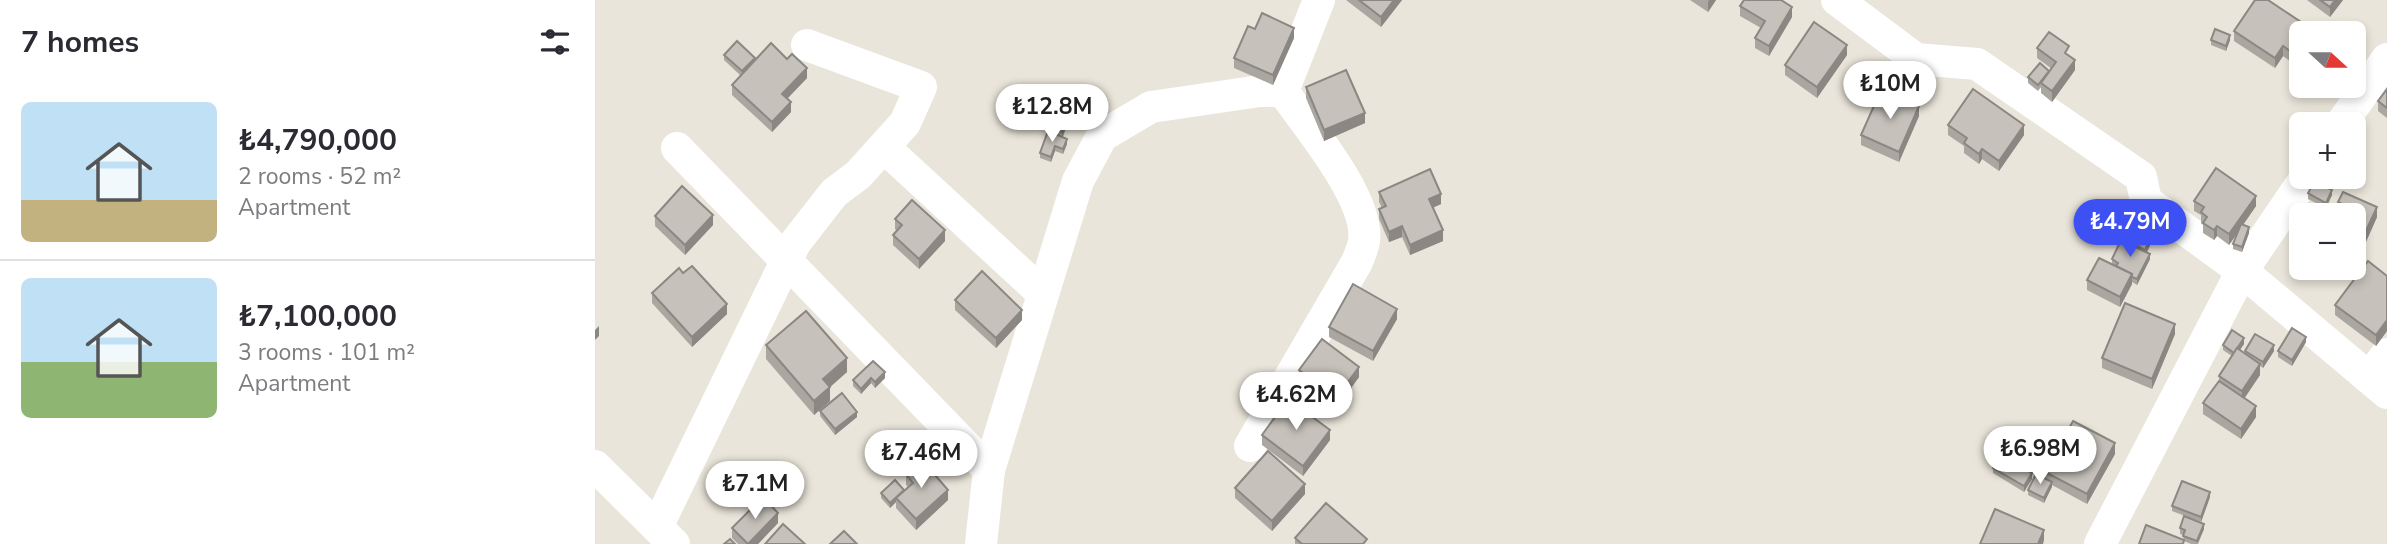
<!DOCTYPE html>
<html lang="en">
<head>
<meta charset="utf-8">
<style>
	body { margin:0; font-family:"Nunito Sans",sans-serif; background:#f2f2f3; color:#2b2b33; height:100vh; display:flex; flex-direction:column; font-size:26px; white-space:nowrap }
	* { box-sizing:border-box; margin:0 }
	p { font-size:23px; color:#7c7c81 }
	.icon { flex:none; width:38px; height:38px; fill:none; stroke:currentColor; stroke-width:2; stroke-linecap:round; stroke-linejoin:round }
	.map { position:relative; flex:1; overflow:hidden }
	.sheet { display:flex; flex-direction:column; background:#fff; width:595px }
	.sheet>* { flex:none }
	.needle { width:46px; rotate:111deg }
	.buttons { position:absolute; left:1694px; top:21px; display:grid; gap:14px }
	.buttons a { display:grid; place-items:center; width:77px; height:77px; border-radius:10px; background:#fff; box-shadow:0 4px 10px #0003; font-size:35px }
	.price { position:absolute; translate:-50% -60px; padding:0 16px; border-radius:24px; background:#fff; color:#222; font-size:23px; line-height:46px; filter:drop-shadow(0 2px 4px #0008) }
	.price::after { content:''; position:absolute; left:50%; top:42px; width:21px; height:16px; margin-left:-10px; background:inherit; clip-path:polygon(0 0,100% 0,50% 100%) }
	.price.active { background:#3d50f4; color:#fff }
	ul { padding:0; list-style:none }
	li { display:flex; align-items:center; gap:21px; height:175px; padding:0 21px }
	li+li { border-top:2px solid #e1e1e2 }
	li span { display:grid; place-items:center; flex:none; width:196px; height:140px; border-radius:10px; color:#555 }
	li>.icon { margin-inline-start:auto }
	span .icon { width:84px; height:84px; fill:#fffc; stroke-width:1 }
	li b { font-size:30px }
	h2 { display:flex; justify-content:space-between; align-items:center; height:84px; padding:0 21px; font-size:30px }
	main { display:flex; flex:1; min-height:0 }
	.map>svg:first-child { display:block }
	.lines { fill:none; stroke-linecap:round; stroke-linejoin:round }
	.minor { stroke:#fff; stroke-width:32 }
	.wall { fill:#aaa6a0 }
	.shaded-wall { fill:#8b8782 }
	.building { fill:#c6c1ba; stroke:#8b8782; stroke-width:2 }
</style>
</head>
<body>
<main>
<section class="sheet">
<h2>7 homes<svg class="icon" aria-label="filters" viewBox="0 0 24 24"><path d="M4 7h16M4 17h16"/><circle cx="9" cy="7" r="2"/><circle cx="15" cy="17" r="2"/></svg></h2>
<ul>
<li><span style="background:linear-gradient(#bfe0f5 70%,#c2b280 0)"><svg class="icon" aria-label="home" viewBox="0 0 24 24"><path d="M3 11l9-7 9 7M6 9v11h12V9"/></svg></span><div><b>₺4,790,000</b><p>2 rooms · 52 m²</p><p>Apartment</p></div></li>
<li><span style="background:linear-gradient(#bfe0f5 60%,#8fb573 0)"><svg class="icon" aria-label="home" viewBox="0 0 24 24"><path d="M3 11l9-7 9 7M6 9v11h12V9"/></svg></span><div><b>₺7,100,000</b><p>3 rooms · 101 m²</p><p>Apartment</p></div></li>
</ul>
</section>
<div class="map">
<svg width="1792" height="544" viewBox="0 0 1792 544">
	<rect width="100%" height="100%" fill="#eae5da"/>
	<g class="lines">
		<g class="minor">
			<polyline points="1242,0 1321,59 1382,64 1546,177 1551,201 1647,271 1792,393"/>
			<polyline points="1746,124 1792,59"/>
			<polyline points="82,148 394,470"/>
			<polyline points="290,148 446,292"/>
			<polyline points="1774,378 1792,354"/>
			<path d="M655 446 762 262C765 255 768 248 769 241 775 199 712 126 688 91"/>
			<polyline points="0,466 79,544"/>
			<polyline points="62,527 200,243 239,193 263,175 310,123 326,87 212,45"/>
			<polyline points="386,544 394,470 483,181 507,136 556,107 665,91 688,91 724,0"/>
			<polyline points="1505,544 1647,271 1711,177"/>
		</g>
	</g>
	<g class="wall">
		<polygon points="751,0 807,0 786,27"/>
		<polygon points="1095,0 1121,0 1113,12"/>
		<polygon points="1712,0 1748,0 1735,17"/>
		<polygon points="1145,6 1197,17 1174,56 1160,48 1160,38 1166,28 1145,16"/>
		<polygon points="660,29 699,38 678,85 639,68 639,58"/>
		<polygon points="1639,31 1712,33 1706,33 1706,45 1695,61 1688,56 1680,68 1639,41"/>
		<polygon points="1616,40 1635,40 1631,51 1616,45"/>
		<polygon points="1442,48 1474,56 1480,70 1457,102 1446,93 1446,87 1443,91 1433,83 1433,77 1454,71 1457,69 1442,58"/>
		<polygon points="129,55 160,60 212,78 192,99 196,112 177,132 137,95 137,85 146,76 129,60"/>
		<polygon points="1252,55 1222,98 1190,75 1190,65"/>
		<polygon points="711,87 770,123 729,141 711,98"/>
		<polygon points="1792,89 1792,118 1783,111 1783,101"/>
		<polygon points="1324,116 1304,162 1266,145 1266,135"/>
		<polygon points="473,122 468,137 472,144 468,154 460,151 456,162 445,158 445,153 456,132 456,128"/>
		<polygon points="1353,125 1429,135 1404,171 1387,159 1384,164 1369,153 1369,146 1353,135"/>
		<polygon points="784,192 846,204 838,208 848,241 815,255 807,237 794,242 784,219 784,209 787,208 784,202"/>
		<polygon points="1713,193 1737,195 1731,208 1713,199"/>
		<polygon points="1599,201 1661,206 1648,225 1654,233 1647,252 1638,249 1638,244 1643,232 1634,245 1622,236 1619,240 1608,233 1608,225 1606,223 1606,215 1599,211"/>
		<polygon points="1743,202 1782,217 1770,244 1759,238 1759,215 1750,215 1743,212"/>
		<polygon points="60,216 118,225 90,255 60,226"/>
		<polygon points="300,219 350,241 324,269 298,245 298,235 302,231 300,229"/>
		<polygon points="1514,230 1556,243 1552,253 1555,259 1542,285 1537,282 1537,284 1525,307 1492,290 1492,280 1517,264 1517,259 1525,242 1514,236"/>
		<polygon points="88,273 132,314 97,347 57,303 57,293"/>
		<polygon points="1792,276 1792,331 1781,346 1740,315 1740,305"/>
		<polygon points="360,300 427,320 401,348 360,310"/>
		<polygon points="802,319 778,361 734,337 734,327"/>
		<polygon points="1580,334 1557,389 1507,368 1507,358"/>
		<polygon points="1711,342 1697,366 1683,357 1683,351"/>
		<polygon points="1649,344 1645,350 1650,354 1650,351 1679,351 1668,368 1665,366 1665,375 1649,398 1661,417 1646,439 1608,414 1608,403 1624,381 1624,376 1637,356 1628,350 1628,345"/>
		<polygon points="171,345 252,372 235,387 235,401 219,415 171,359"/>
		<polygon points="278,361 290,378 280,388 276,383 266,394 258,386 258,380"/>
		<polygon points="704,370 764,377 741,409 704,380"/>
		<polygon points="225,411 262,417 240,435 225,416"/>
		<polygon points="667,435 735,440 708,476 667,445"/>
		<polygon points="1520,454 1492,504 1457,485 1449,503 1433,495 1433,490 1450,479 1450,472"/>
		<polygon points="1398,468 1437,479 1429,492 1398,473"/>
		<polygon points="311,474 353,500 321,530 301,508 301,502 295,508 286,498 286,493 309,491 313,487 311,485"/>
		<polygon points="640,488 710,494 677,531 640,498"/>
		<polygon points="1615,497 1606,522 1577,511 1577,506"/>
		<polygon points="183,523 163,544 143,544 137,538 137,528"/>
		<polygon points="1585,528 1609,529 1603,544 1596,544 1589,541 1589,544 1588,535 1585,534"/>
		<polygon points="700,538 772,544 700,544"/>
	</g>
	<g class="shaded-wall">
		<polygon points="799,0 807,0 786,27 786,17"/>
		<polygon points="1114,0 1121,0 1113,12 1113,2"/>
		<polygon points="1740,0 1748,0 1735,17 1735,7"/>
		<polygon points="1197,7 1197,17 1174,56 1174,46"/>
		<polygon points="699,28 699,38 678,85 678,75"/>
		<polygon points="1635,35 1635,40 1631,51 1631,46"/>
		<polygon points="1706,35 1706,45 1695,61 1695,51"/>
		<polygon points="1252,45 1252,55 1222,98 1222,87"/>
		<polygon points="1688,46 1688,56 1680,68 1680,58"/>
		<polygon points="160,58 160,63 147,77 147,71"/>
		<polygon points="1480,60 1480,70 1457,102 1457,91"/>
		<polygon points="212,68 212,78 187,104 187,94"/>
		<polygon points="196,102 196,112 177,132 177,122"/>
		<polygon points="1324,106 1324,116 1304,162 1304,152"/>
		<polygon points="770,113 770,123 729,141 729,130"/>
		<polygon points="473,117 473,122 467,138 467,132"/>
		<polygon points="1429,125 1429,135 1404,171 1404,161"/>
		<polygon points="472,139 472,144 468,154 468,149"/>
		<polygon points="460,146 460,151 456,162 456,157"/>
		<polygon points="1387,149 1387,159 1384,164 1384,154"/>
		<polygon points="1737,190 1737,195 1731,208 1731,203"/>
		<polygon points="846,194 846,204 834,209 834,199"/>
		<polygon points="1661,196 1661,206 1634,245 1634,234"/>
		<polygon points="1782,207 1782,217 1770,244 1770,233"/>
		<polygon points="118,215 118,225 90,255 90,245"/>
		<polygon points="807,226 807,237 794,242 794,232"/>
		<polygon points="1622,226 1622,236 1619,240 1619,230"/>
		<polygon points="1654,227 1654,233 1647,252 1647,247"/>
		<polygon points="350,230 350,241 324,269 324,259"/>
		<polygon points="848,230 848,241 815,255 815,245"/>
		<polygon points="1556,238 1556,243 1550,255 1550,250"/>
		<polygon points="1555,254 1555,259 1542,285 1542,279"/>
		<polygon points="1537,274 1537,284 1525,307 1525,297"/>
		<polygon points="132,304 132,314 97,347 97,337"/>
		<polygon points="802,309 802,319 778,361 778,351"/>
		<polygon points="427,310 427,320 401,348 401,338"/>
		<polygon points="1792,320 1792,331 1781,346 1781,335"/>
		<polygon points="1580,324 1580,334 1557,389 1557,379"/>
		<polygon points="4,326 4,336 0,340 0,330"/>
		<polygon points="1711,337 1711,342 1697,366 1697,360"/>
		<polygon points="1649,338 1649,344 1639,358 1639,353"/>
		<polygon points="1679,345 1679,351 1668,368 1668,362"/>
		<polygon points="252,358 252,372 235,387 235,401 219,415 219,401 228,379"/>
		<polygon points="1665,364 1665,375 1647,402 1647,391"/>
		<polygon points="764,367 764,377 741,409 741,398"/>
		<polygon points="290,372 290,378 280,388 280,382"/>
		<polygon points="276,378 276,383 266,394 266,389"/>
		<polygon points="1661,406 1661,417 1646,439 1646,429"/>
		<polygon points="262,412 262,417 240,435 240,429"/>
		<polygon points="735,430 735,440 708,476 708,466"/>
		<polygon points="1520,443 1520,454 1492,504 1492,494"/>
		<polygon points="1437,473 1437,479 1429,492 1429,486"/>
		<polygon points="1457,482 1457,487 1449,503 1449,498"/>
		<polygon points="710,484 710,494 677,531 677,521"/>
		<polygon points="309,490 301,498 301,502 295,508 295,503"/>
		<polygon points="353,490 353,500 321,530 321,519"/>
		<polygon points="1615,492 1615,497 1606,522 1606,517"/>
		<polygon points="183,513 183,523 163,544 153,544"/>
		<polygon points="1609,524 1609,529 1602,544 1602,541"/>
		<polygon points="1449,530 1449,540 1448,544 1443,544"/>
	</g>
	<g class="building">
		<polygon points="764,0 799,0 786,17"/>
		<polygon points="1149,0 1186,0 1197,7 1174,46 1160,38 1170,21 1145,6"/>
		<polygon points="1660,0 1673,0 1712,26 1695,51 1688,46 1680,58 1639,31"/>
		<polygon points="1725,0 1740,0 1735,7"/>
		<polygon points="667,13 699,28 678,75 639,58 653,26 660,29"/>
		<polygon points="1219,22 1252,45 1222,87 1190,65"/>
		<polygon points="1620,29 1635,35 1631,46 1616,40"/>
		<polygon points="1454,32 1474,46 1470,53 1480,60 1457,91 1446,83 1461,62 1442,48"/>
		<polygon points="142,41 160,58 147,71 129,55"/>
		<polygon points="176,43 192,59 197,54 212,68 187,94 196,102 177,122 137,85"/>
		<polygon points="1445,63 1454,71 1443,85 1433,77"/>
		<polygon points="751,70 770,113 729,130 711,87"/>
		<polygon points="1378,89 1429,125 1404,161 1387,149 1384,154 1369,143 1372,138 1353,125"/>
		<polygon points="1792,89 1792,108 1783,101"/>
		<polygon points="1286,90 1324,106 1304,152 1266,135"/>
		<polygon points="462,113 473,117 467,132 456,128"/>
		<polygon points="453,131 472,139 468,149 460,146 456,157 445,153"/>
		<polygon points="1621,168 1661,196 1634,234 1622,226 1619,230 1608,223 1612,217 1606,212 1609,207 1599,201"/>
		<polygon points="835,169 846,194 834,199 848,230 815,245 807,226 794,232 784,209 791,206 784,192"/>
		<polygon points="1720,181 1737,190 1731,203 1713,193"/>
		<polygon points="87,186 118,215 90,245 60,216"/>
		<polygon points="1748,192 1782,207 1770,233 1759,228 1759,215 1750,215 1754,207 1743,202"/>
		<polygon points="317,200 350,230 324,259 298,235 307,225 300,219"/>
		<polygon points="1520,218 1556,238 1550,250 1514,230"/>
		<polygon points="1646,224 1654,227 1647,247 1638,244"/>
		<polygon points="1526,240 1555,254 1542,279 1537,277 1537,274 1521,266 1523,263 1517,259"/>
		<polygon points="1504,258 1537,274 1525,297 1492,280"/>
		<polygon points="1773,261 1792,276 1792,320 1781,335 1740,305"/>
		<polygon points="97,266 132,304 97,337 57,293 84,268 88,273"/>
		<polygon points="387,271 427,310 401,338 360,300"/>
		<polygon points="758,284 802,309 778,351 734,327"/>
		<polygon points="1530,303 1580,324 1557,379 1507,358"/>
		<polygon points="211,311 252,358 228,379 235,387 219,401 171,345"/>
		<polygon points="1697,328 1711,337 1697,360 1683,351"/>
		<polygon points="1637,330 1649,338 1639,353 1628,345"/>
		<polygon points="1660,334 1679,345 1668,362 1650,351"/>
		<polygon points="727,339 764,367 741,398 704,370"/>
		<polygon points="1642,348 1665,364 1647,391 1624,376"/>
		<polygon points="278,361 290,372 280,382 276,378 266,389 258,380"/>
		<polygon points="1624,381 1661,406 1646,429 1608,403"/>
		<polygon points="247,393 262,412 240,429 225,411"/>
		<polygon points="693,399 735,430 708,466 667,435"/>
		<polygon points="1478,421 1520,443 1492,494 1450,472"/>
		<polygon points="673,451 710,484 677,521 640,488"/>
		<polygon points="1405,455 1437,473 1429,486 1398,468"/>
		<polygon points="327,460 353,490 321,519 301,498 318,483 311,474"/>
		<polygon points="1441,474 1457,482 1449,498 1433,490"/>
		<polygon points="300,480 309,490 295,503 286,493"/>
		<polygon points="1587,481 1615,492 1606,517 1577,506"/>
		<polygon points="168,497 183,513 153,544 137,528"/>
		<polygon points="731,503 772,539 768,544 707,544 700,538"/>
		<polygon points="1400,509 1449,530 1443,544 1385,544"/>
		<polygon points="1589,516 1609,524 1602,541 1588,536 1590,530 1585,528"/>
		<polygon points="188,524 210,544 170,544"/>
		<polygon points="1551,525 1589,540 1588,544 1544,544"/>
		<polygon points="249,531 262,544 235,544"/>
		<polygon points="135,539 140,544 129,544"/>
	</g>
</svg>
<div class="buttons">
<a><svg class="needle" viewBox="-14 -14 28 28"><path d="M0-13l5 13h-10z" fill="#e53935"/><path d="M0 13l5-13h-10z" fill="#7c7c81"/></svg></a>
<a>+</a>
<a>−</a>
</div>
<b class="price" style="left:1295px;top:121px">₺10M</b>
<b class="price" style="left:457px;top:144px">₺12.8M</b>
<b class="price active" style="left:1535px;top:259px">₺4.79M</b>
<b class="price" style="left:701px;top:432px">₺4.62M</b>
<b class="price" style="left:1445px;top:486px">₺6.98M</b>
<b class="price" style="left:326px;top:490px">₺7.46M</b>
<b class="price" style="left:160px;top:521px">₺7.1M</b>
</div>
</main>
</body>
</html>
